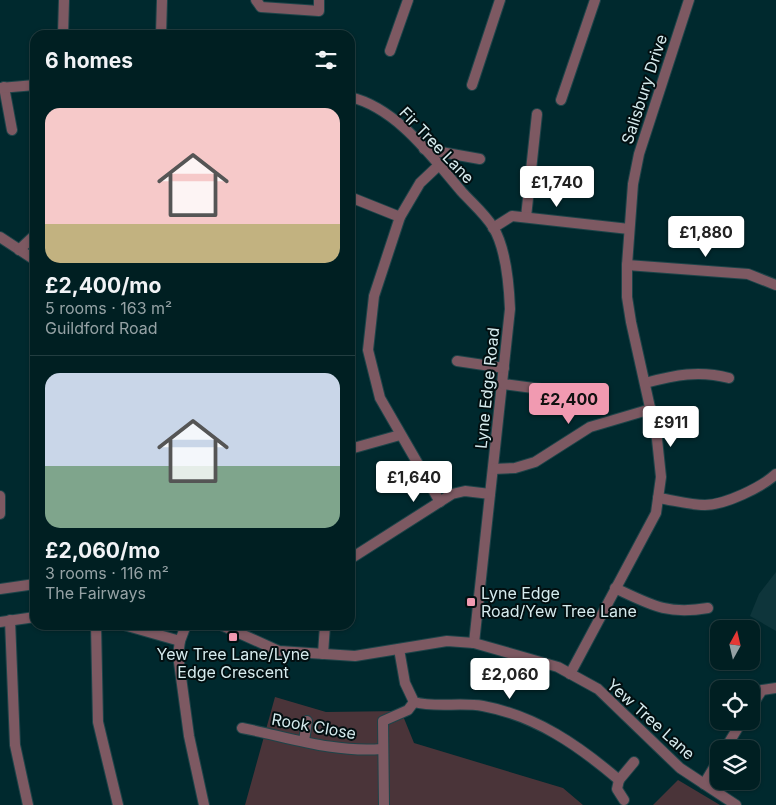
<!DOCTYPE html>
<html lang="en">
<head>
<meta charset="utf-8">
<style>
	body { margin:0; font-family:Inter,sans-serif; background:#0a272a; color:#f1f3f6; height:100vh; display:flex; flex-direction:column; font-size:19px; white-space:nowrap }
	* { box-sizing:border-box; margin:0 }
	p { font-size:16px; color:#95a2a5 }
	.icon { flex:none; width:28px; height:28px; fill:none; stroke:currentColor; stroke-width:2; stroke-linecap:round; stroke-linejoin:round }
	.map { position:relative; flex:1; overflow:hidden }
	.side { position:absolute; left:30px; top:30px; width:325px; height:600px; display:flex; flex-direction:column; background:#001f22; border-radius:15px; box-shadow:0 1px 4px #0004,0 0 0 1px #223d40 }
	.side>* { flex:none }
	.needle { width:32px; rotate:8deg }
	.buttons { position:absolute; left:710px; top:620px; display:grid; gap:10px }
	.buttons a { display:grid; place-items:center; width:50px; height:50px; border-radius:10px; background:#001f22; box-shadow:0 1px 4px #0004,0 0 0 1px #223d40; font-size:25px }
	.price { position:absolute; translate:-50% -42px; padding:0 11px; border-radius:5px; background:#fff; color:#222; font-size:16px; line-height:32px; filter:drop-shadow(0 1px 2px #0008) }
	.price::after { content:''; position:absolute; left:50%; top:30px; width:15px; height:11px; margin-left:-8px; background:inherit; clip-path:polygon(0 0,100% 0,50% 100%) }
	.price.selected { background:#f19ab1; color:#111 }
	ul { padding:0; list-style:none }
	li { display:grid; align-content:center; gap:10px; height:265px; padding:0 15px }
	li+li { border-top:1px solid #223d40 }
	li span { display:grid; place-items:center; height:155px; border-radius:15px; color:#555 }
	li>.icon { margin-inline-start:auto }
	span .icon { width:90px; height:90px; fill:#fffc; stroke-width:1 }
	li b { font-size:21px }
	h2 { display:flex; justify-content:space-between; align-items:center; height:60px; padding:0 15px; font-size:21px }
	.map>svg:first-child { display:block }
	.built { fill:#0e353b }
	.grass { fill:#4a3439 }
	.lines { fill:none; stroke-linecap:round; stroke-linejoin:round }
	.minor-casing { stroke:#1e4449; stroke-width:12 }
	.minor { stroke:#7d5962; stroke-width:10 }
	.poi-dot { fill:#f19ab1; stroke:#020f11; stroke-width:2 }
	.labels { text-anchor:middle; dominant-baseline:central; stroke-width:4; stroke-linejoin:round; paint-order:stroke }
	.street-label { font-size:16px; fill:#d6ebee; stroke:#020f11 }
	.poi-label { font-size:16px; fill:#d6ebee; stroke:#020f11; text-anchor:start }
</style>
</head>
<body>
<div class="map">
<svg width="776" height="805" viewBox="0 0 776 805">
	<rect width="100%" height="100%" fill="#00292e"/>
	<polygon class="built" points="776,572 776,631 750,616 759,594"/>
	<g class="grass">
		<polygon points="275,697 326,712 401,711 414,743 563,788 583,805 245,805"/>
		<polygon points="678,780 720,805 653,805"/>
	</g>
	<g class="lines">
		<defs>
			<g id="minor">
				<polyline points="256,0 261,7 319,11 319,0"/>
				<polyline points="63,35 64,0"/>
				<polyline points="161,35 162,0"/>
				<polyline points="390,51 408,0"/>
				<polyline points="472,85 500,0"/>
				<polyline points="4,87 12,130"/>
				<polyline points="0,88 35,85"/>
				<path d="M350 97C397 108 432 157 462 192 472 203 485 214 493 227 506 248 509 284 510 309L474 643"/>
				<polyline points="561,100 595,0"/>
				<polyline points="424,149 480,159"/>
				<polyline points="439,165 420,183 400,217 374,296 368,350 380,398 440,502"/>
				<polyline points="350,197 400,217"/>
				<polyline points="526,217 537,114"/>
				<polyline points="493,228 512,216 629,229"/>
				<polyline points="0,237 35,260"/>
				<polyline points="19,250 35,235"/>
				<polyline points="627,265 748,274 776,285"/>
				<polyline points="457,361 504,368"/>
				<path d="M645 383C675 375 699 370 729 378"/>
				<polyline points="503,384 541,389"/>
				<polyline points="350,449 400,435"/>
				<polyline points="493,469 515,468 535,462 590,427 651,409"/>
				<polyline points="0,496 0,514"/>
				<path d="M658 498C673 500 689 505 705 505 725 505 762 487 776 474"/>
				<polyline points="350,559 452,494 465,491 490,494"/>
				<path d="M615 588C651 605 667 615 708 608"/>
				<polyline points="0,589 35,584"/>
				<polyline points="10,620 15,745 28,805"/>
				<polyline points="0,622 35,617"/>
				<polyline points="96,625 98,722 118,805"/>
				<polyline points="124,625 180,641"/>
				<polyline points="186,625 180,641 178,655 189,736 204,805"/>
				<polyline points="221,625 279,651 355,656 447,641 474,643 558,667 598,689 680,768 736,805"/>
				<path d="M399 649 405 683 414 702C435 708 461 702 483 706 536 716 578 745 619 780L634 762"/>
				<polyline points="323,654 325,625"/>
				<polyline points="570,674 656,513 661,477 657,439 631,322 627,297 627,265 633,184 639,154 689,0"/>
				<polyline points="751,707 762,690 776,688"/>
				<path d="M242 728C288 737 334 753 382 749"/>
				<polyline points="304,741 307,721"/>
				<polyline points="725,749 742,721"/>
				<polyline points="619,780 617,789 624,800"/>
				<polyline points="704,784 719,759"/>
				<polyline points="384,805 383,721 408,710 414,702"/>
			</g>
		</defs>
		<use href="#minor" class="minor-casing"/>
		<use href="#minor" class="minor"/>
	</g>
	<g class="poi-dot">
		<rect x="466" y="597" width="10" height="10" rx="2.5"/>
		<rect x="228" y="632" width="10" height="10" rx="2.5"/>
	</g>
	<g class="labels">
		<g class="street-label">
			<text transform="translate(644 89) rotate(-72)">Salisbury Drive</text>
			<text transform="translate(437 145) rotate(46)">Fir Tree Lane</text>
			<text transform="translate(487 388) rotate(-84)">Lyne Edge Road</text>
			<text transform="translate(651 719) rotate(42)">Yew Tree Lane</text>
			<text transform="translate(314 726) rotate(10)">Rook Close</text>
		</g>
		<g class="poi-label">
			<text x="481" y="593">Lyne Edge<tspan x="481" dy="18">Road/Yew Tree Lane</tspan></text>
			<text x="233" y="654" text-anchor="middle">Yew Tree Lane/Lyne<tspan x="233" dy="18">Edge Crescent</tspan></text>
		</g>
	</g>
</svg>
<div class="buttons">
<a><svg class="needle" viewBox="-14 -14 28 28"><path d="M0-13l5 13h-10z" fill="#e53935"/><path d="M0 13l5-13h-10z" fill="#95a2a5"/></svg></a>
<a><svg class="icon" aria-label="locate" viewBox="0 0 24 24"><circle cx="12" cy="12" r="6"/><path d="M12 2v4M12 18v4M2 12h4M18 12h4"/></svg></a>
<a><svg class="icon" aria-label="layers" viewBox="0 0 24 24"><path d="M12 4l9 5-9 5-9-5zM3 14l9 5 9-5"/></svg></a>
</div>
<b class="price" style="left:557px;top:208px">£1,740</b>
<b class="price" style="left:706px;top:258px">£1,880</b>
<b class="price selected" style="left:569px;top:425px">£2,400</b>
<b class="price" style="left:671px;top:448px">£911</b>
<b class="price" style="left:414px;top:503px">£1,640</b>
<b class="price" style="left:510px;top:700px">£2,060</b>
<section class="side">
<h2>6 homes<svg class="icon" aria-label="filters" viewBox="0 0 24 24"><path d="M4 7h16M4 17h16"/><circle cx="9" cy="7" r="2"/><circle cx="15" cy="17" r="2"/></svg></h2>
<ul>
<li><span style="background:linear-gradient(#f6c9c9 75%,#c2b280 0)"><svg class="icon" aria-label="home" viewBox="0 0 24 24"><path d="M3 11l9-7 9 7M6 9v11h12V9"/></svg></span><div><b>£2,400/mo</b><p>5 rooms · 163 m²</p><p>Guildford Road</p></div></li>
<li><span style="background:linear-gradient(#c9d6e8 60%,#7fa58c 0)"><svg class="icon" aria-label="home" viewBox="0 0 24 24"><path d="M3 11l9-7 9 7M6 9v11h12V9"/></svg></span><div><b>£2,060/mo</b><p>3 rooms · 116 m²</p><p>The Fairways</p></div></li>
</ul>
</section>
</div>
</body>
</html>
